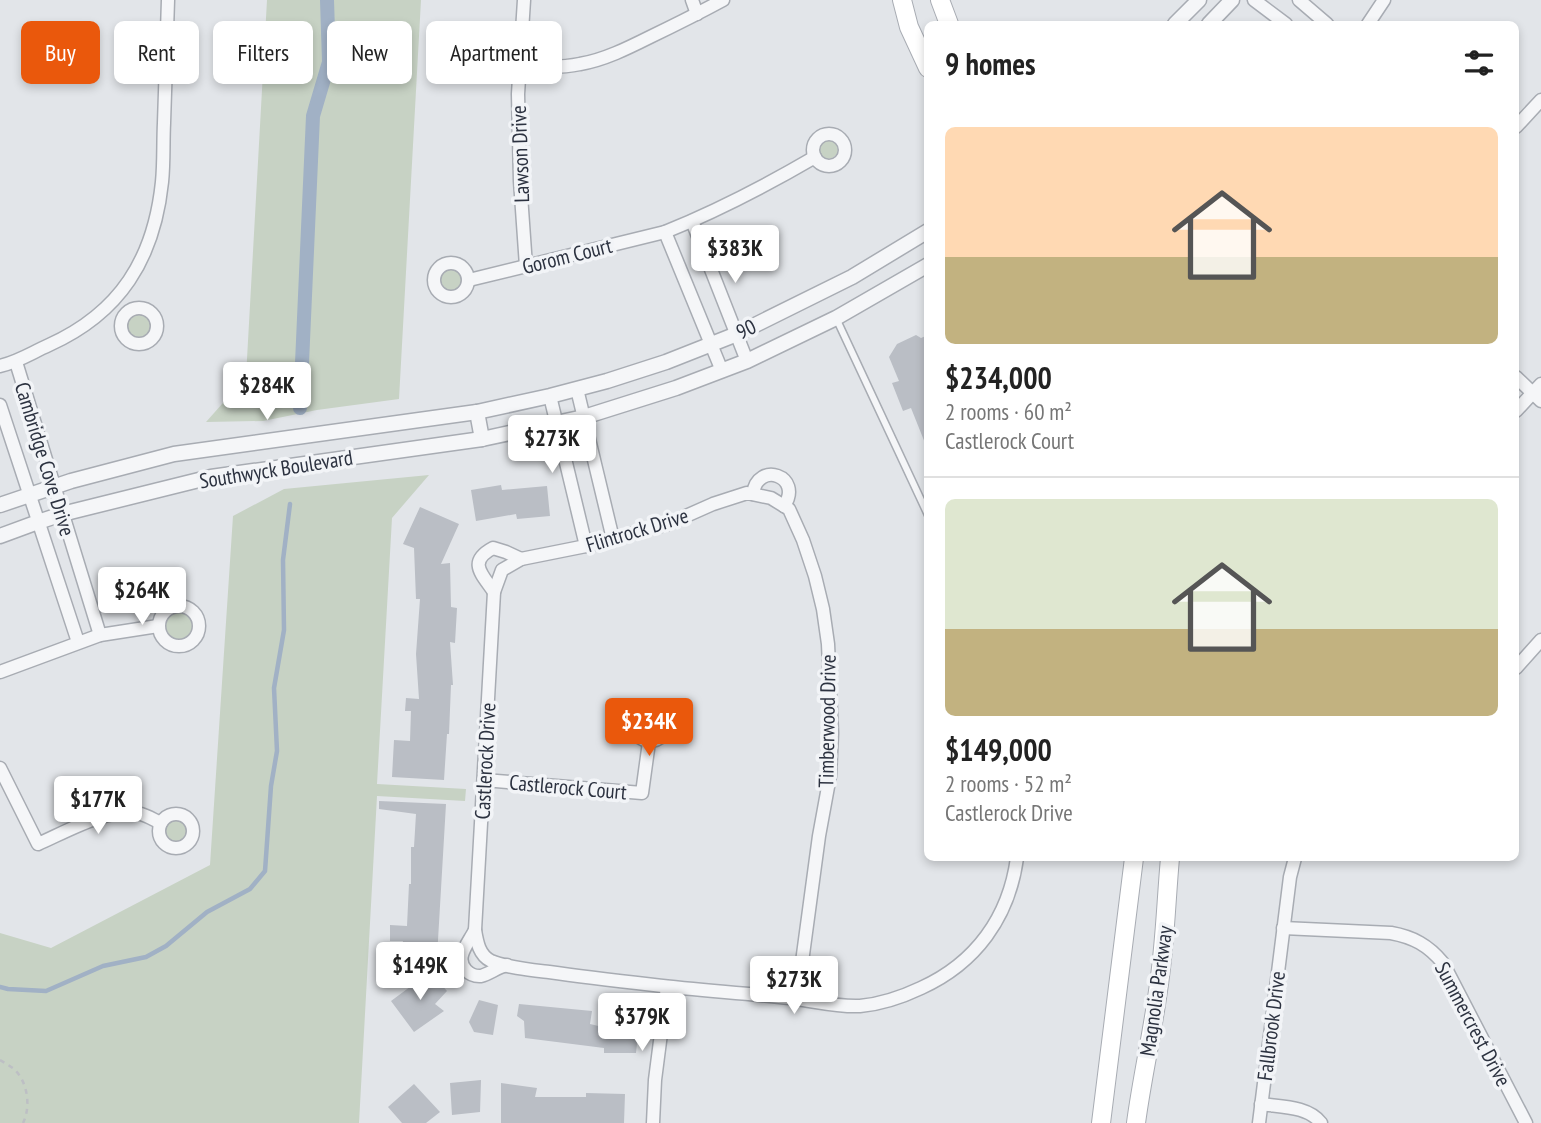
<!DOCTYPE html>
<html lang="en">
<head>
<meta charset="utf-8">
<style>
	body { margin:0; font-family:"PT Sans Narrow",sans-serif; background:#f2f2f2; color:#222; height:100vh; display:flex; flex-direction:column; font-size:26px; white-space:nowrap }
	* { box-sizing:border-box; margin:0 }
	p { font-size:23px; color:#767676 }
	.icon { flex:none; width:38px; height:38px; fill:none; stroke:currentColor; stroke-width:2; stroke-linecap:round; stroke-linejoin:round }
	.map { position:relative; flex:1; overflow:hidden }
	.panel { position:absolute; left:924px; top:21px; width:595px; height:840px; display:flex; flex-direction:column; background:#fff; border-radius:10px; box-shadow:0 4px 10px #0003 }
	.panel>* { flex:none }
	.banner { position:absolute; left:21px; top:21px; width:665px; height:63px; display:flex; gap:14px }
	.price { position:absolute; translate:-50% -60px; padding:0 16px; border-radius:7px; background:#fff; color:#222; font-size:23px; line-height:46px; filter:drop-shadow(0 2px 4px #0008) }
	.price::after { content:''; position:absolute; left:50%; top:42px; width:21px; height:16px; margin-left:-10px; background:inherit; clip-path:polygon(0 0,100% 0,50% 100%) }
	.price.selected { background:#ea580c; color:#fff }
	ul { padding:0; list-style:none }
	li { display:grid; align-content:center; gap:14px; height:371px; padding:0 21px }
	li+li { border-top:2px solid #e0e0e0 }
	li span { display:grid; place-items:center; height:217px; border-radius:10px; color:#555 }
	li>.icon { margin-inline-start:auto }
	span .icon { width:126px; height:126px; fill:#fffc; stroke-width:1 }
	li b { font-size:30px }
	h2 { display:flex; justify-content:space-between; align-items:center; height:84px; padding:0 21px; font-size:30px }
	.chip { padding:0 24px; border-radius:10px; background:#fff; box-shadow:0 4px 10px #0003; font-size:24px; line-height:63px }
	.chip.selected { background:#ea580c; color:#fff }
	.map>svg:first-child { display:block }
	.green { fill:#c7d2c4 }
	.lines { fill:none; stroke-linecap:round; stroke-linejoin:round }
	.stream { stroke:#a1b1c5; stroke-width:4.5 }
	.canal { stroke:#a1b1c5; stroke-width:14 }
	.building { fill:#babec5 }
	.service-casing { stroke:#a8acb3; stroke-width:9 }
	.minor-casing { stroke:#a8acb3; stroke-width:15 }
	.tertiary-casing { stroke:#a8acb3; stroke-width:17 }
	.secondary-casing { stroke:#a8acb3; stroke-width:20 }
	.path { stroke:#bdbfc4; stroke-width:2.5; stroke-dasharray:5 5; stroke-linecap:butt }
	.service { stroke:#f5f6f8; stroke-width:6 }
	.minor { stroke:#f5f6f8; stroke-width:12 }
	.tertiary { stroke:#f5f6f8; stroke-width:14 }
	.secondary { stroke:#fff; stroke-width:18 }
	.labels { text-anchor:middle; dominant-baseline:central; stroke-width:7; stroke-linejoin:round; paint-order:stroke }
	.street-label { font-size:21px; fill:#2c3240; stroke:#f2f4f7 }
</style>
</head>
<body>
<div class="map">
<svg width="1541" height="1123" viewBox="0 0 1541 1123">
	<rect width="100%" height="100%" fill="#e2e5e9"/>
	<g class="green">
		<polygon points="267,0 421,0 399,399 317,410 263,421 206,422 246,377"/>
		<circle cx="828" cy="149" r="10"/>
		<circle cx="456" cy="277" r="17"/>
		<circle cx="138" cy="327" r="17"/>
		<polygon points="429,475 392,518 377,784 466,789 465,801 377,796 359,1123 0,1123 0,933 51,948 210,865 233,516 284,489"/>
		<circle cx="180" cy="626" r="17"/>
		<circle cx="650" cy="722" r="17"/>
		<circle cx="180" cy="829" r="17"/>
	</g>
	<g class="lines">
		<polyline class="stream" points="0,987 8,989 46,991 103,966 146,957 166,946 207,912 250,889 265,871 271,786 277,751 274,688 284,630 283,560 290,504"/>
		<polyline class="canal" points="300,408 313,116 329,62 327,0"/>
	</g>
	<g class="building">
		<polygon points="916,335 921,338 928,335 927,448 911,408 903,411 892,383 899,381 889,357 897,344"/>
		<polygon points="501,485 502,490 547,486 550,516 517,519 516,514 476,521 471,490"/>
		<polygon points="420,507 459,524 441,564 450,563 451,607 457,608 455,643 450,642 453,685 451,685 449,734 447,734 444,780 392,777 394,740 410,741 411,711 405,711 406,698 419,699 416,654 420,599 416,599 414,548 403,544"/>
		<polygon points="379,801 446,804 437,957 414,955 423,965 398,964 403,941 390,941 390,925 407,926 409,884 411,884 411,847 414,847 416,814 379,809"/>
		<polygon points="430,972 447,991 435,1004 444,1011 414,1032 391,1001"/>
		<polygon points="479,1000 498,1005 493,1035 474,1032 469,1022"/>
		<polygon points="519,1004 592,1011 590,1024 611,1029 613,1017 625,1018 624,1023 639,1024 636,1053 604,1053 604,1048 525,1038 524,1021 517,1016"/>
		<polygon points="481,1080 480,1112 452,1115 450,1083"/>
		<polygon points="501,1083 537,1088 535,1097 586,1097 586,1093 625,1094 624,1123 501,1123"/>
		<polygon points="414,1084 440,1112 426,1123 402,1123 388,1107"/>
	</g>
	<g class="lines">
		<defs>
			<polyline id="service" points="836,318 928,515"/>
			<g id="minor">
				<polyline points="524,0 518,94 520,181 526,266"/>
				<polyline points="692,0 697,14"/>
				<polyline points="1254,0 1286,24"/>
				<polyline points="1299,0 1327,24"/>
				<polyline points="1368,24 1384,0"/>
				<path d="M520 66C540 67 560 68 580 64 604 60 628 48 650 37 675 25 699 13 723 0"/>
				<polyline points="1516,127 1541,100"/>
				<circle cx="829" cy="150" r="16"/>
				<polyline points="692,221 747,361"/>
				<polyline points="665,232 722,371"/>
				<circle cx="451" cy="280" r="17"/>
				<path d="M469 280 665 232C717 211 767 185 815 157"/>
				<circle cx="139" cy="326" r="18"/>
				<polyline points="16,362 100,635"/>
				<path d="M0 366C20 361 31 353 49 345 120 313 154 259 162 182 164 163 163 143 164 123 165 82 167 41 168 0"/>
				<polyline points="1516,377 1541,401"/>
				<polyline points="577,389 613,539"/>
				<polyline points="550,396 586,546"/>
				<polyline points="0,405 78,642"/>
				<polyline points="1516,411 1541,384"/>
				<path d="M753 494C757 460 804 476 784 506"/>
				<path d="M494 592C482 574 467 562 493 548L506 552 521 559"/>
				<circle cx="179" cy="626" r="20"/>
				<polyline points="1516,668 1541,640"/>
				<polyline points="0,672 100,635 158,626"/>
				<circle cx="650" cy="724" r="17"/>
				<path d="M0 768 38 844C66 832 109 806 141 814 148 816 154 820 161 823"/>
				<polyline points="484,780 642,793 649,742"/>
				<circle cx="176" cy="831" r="17"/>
				<path d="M1283 928 1391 933C1413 937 1428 945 1443 963L1526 1123"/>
				<path d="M475 930C471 938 464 947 462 955 459 966 469 977 481 976 489 974 498 967 507 965"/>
				<path d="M797 999 819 836 830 776 832 733 828 644 823 609 815 576 803 540 789 509 771 498 747 493 713 504 668 524 586 546 521 559 502 570 494 592 475 930C477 942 479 955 491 961 508 968 531 970 549 972 584 977 619 981 654 985 702 991 750 993 797 999 818 1002 839 1007 860 1006 882 1004 902 997 921 988 976 963 1009 917 1017 858"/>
				<path d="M1261 1104C1281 1107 1308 1106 1321 1123"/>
				<polyline points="653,1123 655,1080 667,987"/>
				<polyline points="1259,1123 1290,877 1295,858"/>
			</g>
			<g id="tertiary">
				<polyline points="1175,24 1199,0"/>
				<polyline points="1209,24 1232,0"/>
				<polyline points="477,412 482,439"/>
				<polyline points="0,505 71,481 174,454 477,412 550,396 607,381 666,362 737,334 852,277 928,231"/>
				<polyline points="0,536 38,522 62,514 211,477 482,439 584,417 676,388 747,361 836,318 928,265"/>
			</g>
			<g id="secondary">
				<polyline points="902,0 909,27 928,68"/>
				<polyline points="940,0 949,24"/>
				<polyline points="1101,1123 1134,858"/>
				<path d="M1136 1123C1142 1078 1152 1035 1158 991 1165 946 1166 902 1170 858"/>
			</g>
		</defs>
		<use href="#service" class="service-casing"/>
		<use href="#minor" class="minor-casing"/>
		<use href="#tertiary" class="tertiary-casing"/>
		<use href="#secondary" class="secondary-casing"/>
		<path class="path" d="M0 1060C5 1063 10 1066 14 1069 28 1082 31 1107 23 1123"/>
		<use href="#service" class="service"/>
		<use href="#minor" class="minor"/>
		<use href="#tertiary" class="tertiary"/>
		<use href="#secondary" class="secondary"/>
	</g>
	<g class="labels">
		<g class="street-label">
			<text transform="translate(520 154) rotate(-92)">Lawson Drive</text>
			<text transform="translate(567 256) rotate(-14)">Gorom Court</text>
			<text transform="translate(746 329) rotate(-26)">90</text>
			<text transform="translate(45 459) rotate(73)">Cambridge Cove Drive</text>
			<text transform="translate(276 469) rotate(-9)">Southwyck Boulevard</text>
			<text transform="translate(637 530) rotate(-17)">Flintrock Drive</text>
			<text transform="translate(827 721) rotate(-89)">Timberwood Drive</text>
			<text transform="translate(485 761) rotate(-87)">Castlerock Drive</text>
			<text transform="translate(568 787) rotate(5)">Castlerock Court</text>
			<text transform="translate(1156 991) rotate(-82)">Magnolia Parkway</text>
			<text transform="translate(1473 1024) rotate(62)">Summercrest Drive</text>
			<text transform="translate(1271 1026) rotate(-83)">Fallbrook Drive</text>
		</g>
	</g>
</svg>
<b class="price" style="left:735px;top:285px">$383K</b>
<b class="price" style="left:267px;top:422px">$284K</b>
<b class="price" style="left:552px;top:475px">$273K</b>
<b class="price" style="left:142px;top:627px">$264K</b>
<b class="price selected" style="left:649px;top:758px">$234K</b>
<b class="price" style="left:98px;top:836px">$177K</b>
<b class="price" style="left:420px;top:1002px">$149K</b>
<b class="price" style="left:794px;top:1016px">$273K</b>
<b class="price" style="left:642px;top:1053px">$379K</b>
<div class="banner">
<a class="chip selected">Buy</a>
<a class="chip">Rent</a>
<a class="chip">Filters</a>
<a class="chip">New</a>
<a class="chip">Apartment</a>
</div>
<section class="panel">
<h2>9 homes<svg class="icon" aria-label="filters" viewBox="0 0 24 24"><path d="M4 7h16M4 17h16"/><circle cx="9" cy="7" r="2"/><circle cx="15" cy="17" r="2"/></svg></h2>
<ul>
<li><span style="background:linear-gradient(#ffd9b3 60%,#c2b280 0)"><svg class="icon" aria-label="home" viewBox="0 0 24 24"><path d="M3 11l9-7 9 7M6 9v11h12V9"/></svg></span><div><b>$234,000</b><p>2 rooms · 60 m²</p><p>Castlerock Court</p></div></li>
<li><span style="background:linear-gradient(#dfe7d0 60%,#c2b280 0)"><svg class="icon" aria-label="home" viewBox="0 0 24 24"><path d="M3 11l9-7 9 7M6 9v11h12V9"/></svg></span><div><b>$149,000</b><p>2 rooms · 52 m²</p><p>Castlerock Drive</p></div></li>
</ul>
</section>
</div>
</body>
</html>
